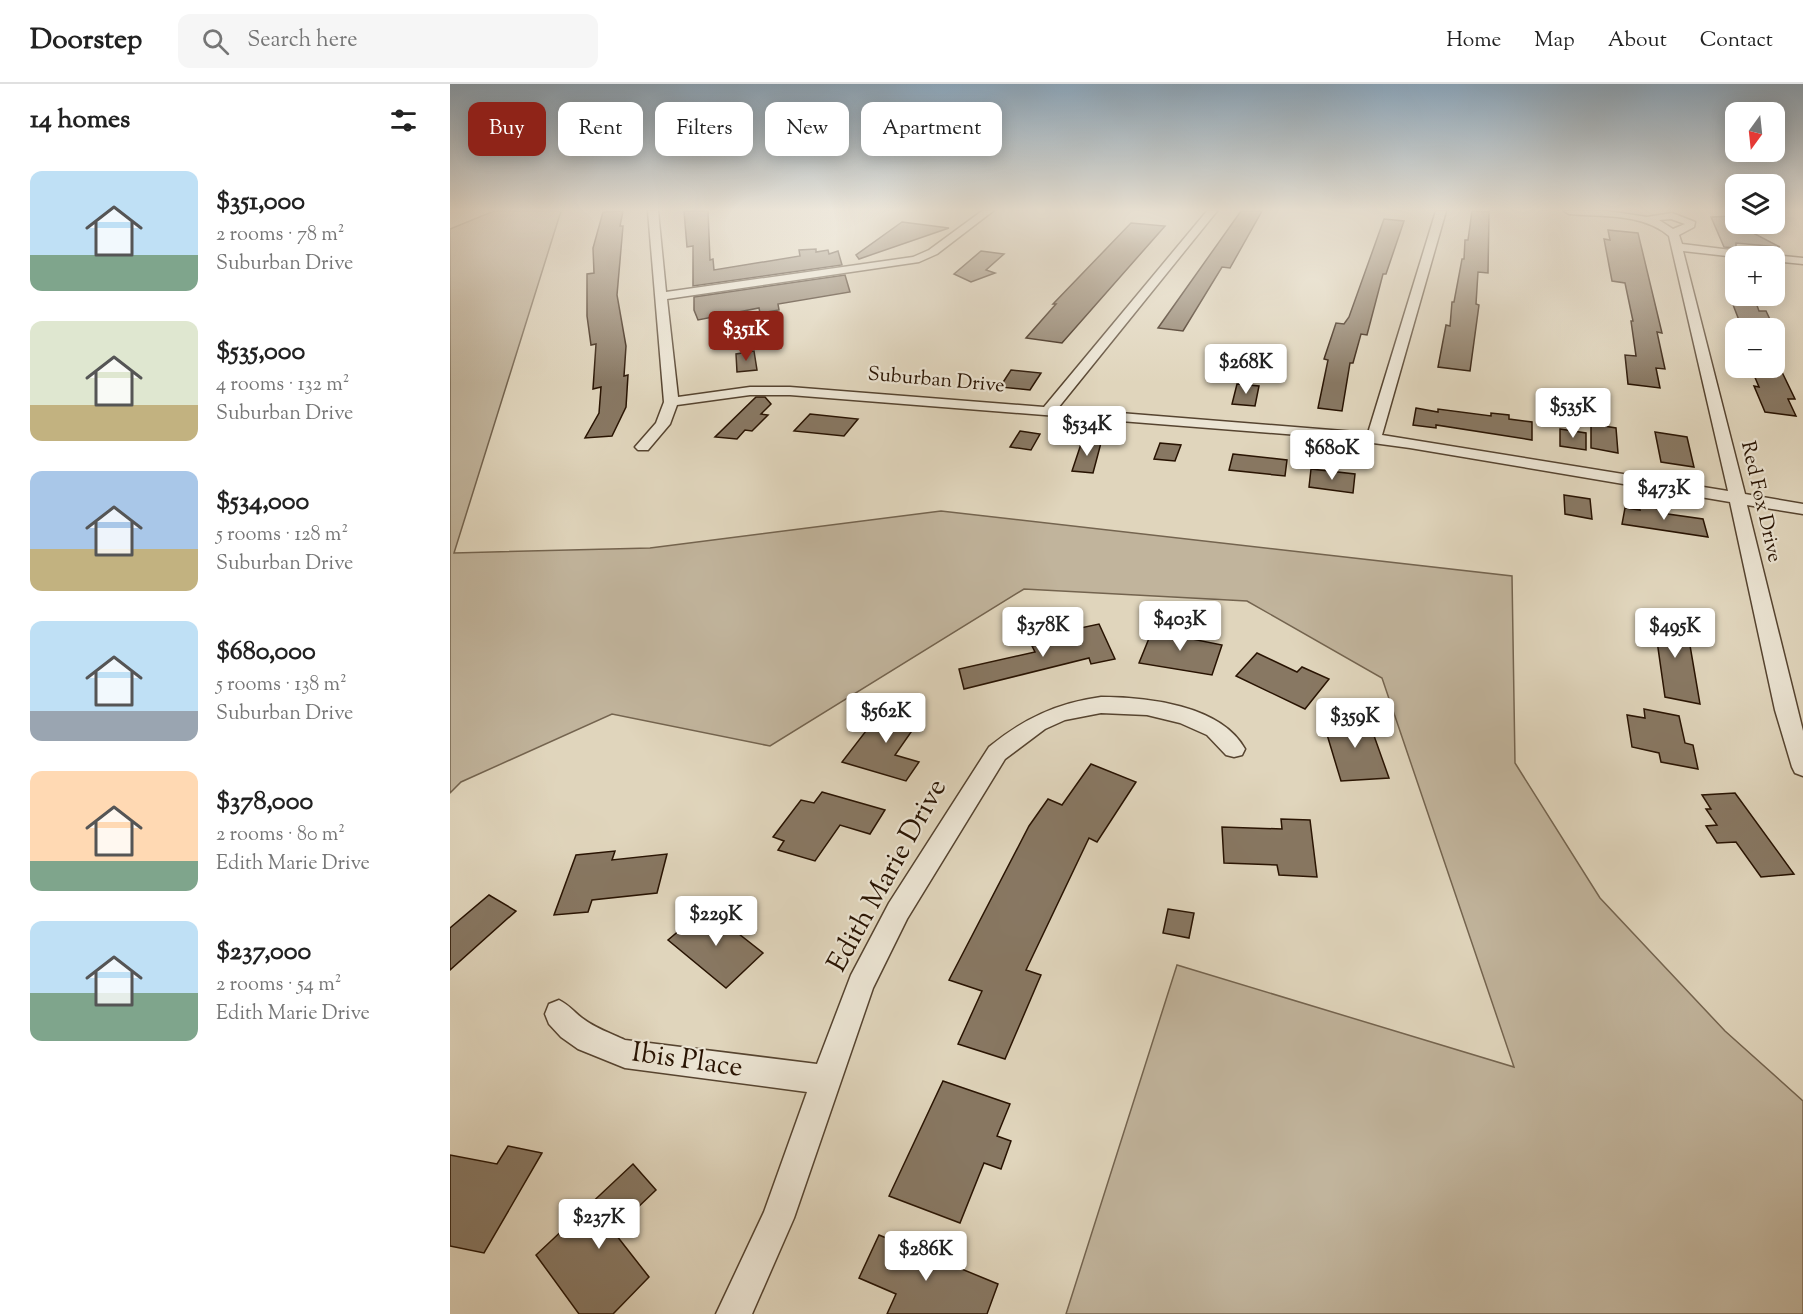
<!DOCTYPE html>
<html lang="en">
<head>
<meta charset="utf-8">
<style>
	body { margin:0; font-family:"Sorts Mill Goudy",serif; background:#f6f6f6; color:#222; height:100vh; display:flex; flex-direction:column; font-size:22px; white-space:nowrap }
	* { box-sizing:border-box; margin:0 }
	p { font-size:20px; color:#767676 }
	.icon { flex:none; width:33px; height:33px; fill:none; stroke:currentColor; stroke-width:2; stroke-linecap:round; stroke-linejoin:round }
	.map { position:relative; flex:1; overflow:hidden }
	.sheet { display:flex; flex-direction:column; background:#fff; width:450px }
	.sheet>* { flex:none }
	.top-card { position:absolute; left:18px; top:18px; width:570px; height:54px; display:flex; gap:12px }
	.needle { width:39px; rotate:195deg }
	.fabs { position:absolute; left:1275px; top:18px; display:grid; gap:12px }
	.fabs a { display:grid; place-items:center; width:60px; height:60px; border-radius:12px; background:#fff; box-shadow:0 3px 15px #0003; font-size:30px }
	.price { position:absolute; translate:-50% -51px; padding:0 14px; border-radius:6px; background:#fff; color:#222; font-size:20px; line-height:39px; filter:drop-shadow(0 2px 3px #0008) }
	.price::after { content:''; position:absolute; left:50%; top:36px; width:18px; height:14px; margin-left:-9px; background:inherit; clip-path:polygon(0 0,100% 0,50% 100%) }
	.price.current { background:#8f2418; color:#fff }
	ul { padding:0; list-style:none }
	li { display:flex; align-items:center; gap:18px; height:150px; padding:0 30px }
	li span { display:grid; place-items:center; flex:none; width:168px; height:120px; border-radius:12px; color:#555 }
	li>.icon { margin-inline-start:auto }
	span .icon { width:72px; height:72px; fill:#fffc; stroke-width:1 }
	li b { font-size:26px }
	h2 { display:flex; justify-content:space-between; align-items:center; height:72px; padding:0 30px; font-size:26px }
	.pill { padding:0 21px; border-radius:12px; background:#fff; box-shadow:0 3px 15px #0003; font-size:21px; line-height:54px }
	.pill.current { background:#8f2418; color:#fff }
	header { display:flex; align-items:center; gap:36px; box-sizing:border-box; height:84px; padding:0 30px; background:#fff; border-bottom:2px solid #e0e0e0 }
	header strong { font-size:28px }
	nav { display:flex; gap:33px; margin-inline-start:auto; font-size:21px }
	.search { width:420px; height:54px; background:#f6f6f6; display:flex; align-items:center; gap:15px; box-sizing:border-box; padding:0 21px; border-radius:12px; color:#767676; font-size:22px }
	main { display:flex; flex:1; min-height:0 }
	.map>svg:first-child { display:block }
	.green { fill:#c1b49c; stroke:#74644f; stroke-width:1.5 }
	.building { fill:#887863; stroke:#281302; stroke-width:1.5 }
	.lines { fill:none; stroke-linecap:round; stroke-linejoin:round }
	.minor-casing { stroke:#564430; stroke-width:3 }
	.minor { fill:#ebe4d3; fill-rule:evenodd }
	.labels { text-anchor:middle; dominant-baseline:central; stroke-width:4.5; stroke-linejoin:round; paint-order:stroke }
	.far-street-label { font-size:20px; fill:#281302; stroke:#ebe4d3 }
	.near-street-label { font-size:28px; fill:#281302; stroke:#ebe4d3 }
</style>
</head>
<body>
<header>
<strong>Doorstep</strong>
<div class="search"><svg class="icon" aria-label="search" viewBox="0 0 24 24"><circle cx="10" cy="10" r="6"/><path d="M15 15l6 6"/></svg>Search here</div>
<nav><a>Home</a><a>Map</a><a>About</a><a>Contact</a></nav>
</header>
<main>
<section class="sheet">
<h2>14 homes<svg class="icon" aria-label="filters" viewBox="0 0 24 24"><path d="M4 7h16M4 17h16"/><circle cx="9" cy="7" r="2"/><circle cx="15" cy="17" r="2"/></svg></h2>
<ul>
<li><span style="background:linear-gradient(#bfe0f5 70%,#7fa58c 0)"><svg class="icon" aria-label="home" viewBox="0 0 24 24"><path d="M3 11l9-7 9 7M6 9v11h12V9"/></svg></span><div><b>$351,000</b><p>2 rooms · 78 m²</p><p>Suburban Drive</p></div></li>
<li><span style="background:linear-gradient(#dfe7d0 70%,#c2b280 0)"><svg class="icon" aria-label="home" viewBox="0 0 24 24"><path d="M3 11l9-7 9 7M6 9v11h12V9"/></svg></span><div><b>$535,000</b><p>4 rooms · 132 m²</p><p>Suburban Drive</p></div></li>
<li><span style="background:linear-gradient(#a9c7e8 65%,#c2b280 0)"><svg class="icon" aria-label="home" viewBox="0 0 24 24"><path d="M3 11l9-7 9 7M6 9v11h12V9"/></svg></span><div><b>$534,000</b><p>5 rooms · 128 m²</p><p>Suburban Drive</p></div></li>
<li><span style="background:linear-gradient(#bfe0f5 75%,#9aa5b1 0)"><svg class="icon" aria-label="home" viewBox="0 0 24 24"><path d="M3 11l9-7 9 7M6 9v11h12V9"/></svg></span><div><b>$680,000</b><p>5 rooms · 138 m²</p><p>Suburban Drive</p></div></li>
<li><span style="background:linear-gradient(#ffd9b3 75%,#7fa58c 0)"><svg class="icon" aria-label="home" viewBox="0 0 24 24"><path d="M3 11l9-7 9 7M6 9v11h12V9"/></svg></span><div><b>$378,000</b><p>2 rooms · 80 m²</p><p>Edith Marie Drive</p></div></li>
<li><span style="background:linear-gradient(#bfe0f5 60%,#7fa58c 0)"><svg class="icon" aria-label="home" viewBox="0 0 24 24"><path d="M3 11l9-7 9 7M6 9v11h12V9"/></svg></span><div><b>$237,000</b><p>2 rooms · 54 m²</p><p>Edith Marie Drive</p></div></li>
</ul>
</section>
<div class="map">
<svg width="1353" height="1230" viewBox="0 0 1353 1230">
	<rect width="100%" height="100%" fill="#e0d5bc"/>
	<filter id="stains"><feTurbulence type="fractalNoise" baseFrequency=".00333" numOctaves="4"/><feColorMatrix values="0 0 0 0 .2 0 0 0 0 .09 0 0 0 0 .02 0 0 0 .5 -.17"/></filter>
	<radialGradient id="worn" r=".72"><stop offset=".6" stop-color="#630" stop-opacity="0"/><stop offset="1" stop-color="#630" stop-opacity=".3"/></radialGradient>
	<polygon class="green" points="44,127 111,127 4,469 200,464 491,427 1062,492 1065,679 1150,814 1275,947 1353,1017 1353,1230 616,1230 727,881 1064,983 932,594 797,517 574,505 320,662 162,630 11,698 0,709 0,145"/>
	<g class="building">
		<polygon points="173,127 170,142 173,142 167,211 176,262 174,292 178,291 176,323 162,352 135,354 149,329 151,303 143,305 146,260 141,261 137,232 137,190 144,189 143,164 153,128"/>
		<polygon points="234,127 258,127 260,176 263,175 264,186 350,172 349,166 366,165 366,168 378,166 379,170 388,167 392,181 243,202 243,162 237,163"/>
		<polygon points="791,127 812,127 780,184 772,183 733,247 708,244"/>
		<polygon points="1022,127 1039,128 1038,189 1028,188 1026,220 1029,221 1020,287 988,283 996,241 1000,242 1002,218 1004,218 1012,175 1014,175 1015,156 1018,156"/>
		<polygon points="1286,132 1286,140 1330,163 1286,159 1286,164 1274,163 1261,133"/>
		<polygon points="934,135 954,137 936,190 933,190 917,251 911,250 903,279 900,279 892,327 868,324 878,276 874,275 886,239 894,240 899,233"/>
		<polygon points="452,138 499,144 409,175 406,171"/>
		<polygon points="681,139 715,142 612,259 576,254 606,220 603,220"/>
		<polygon points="1158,146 1188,149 1212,249 1207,248 1215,285 1206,284 1210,304 1178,300 1175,271 1186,272 1181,237 1183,237 1175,199 1162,197 1154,155 1160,156"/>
		<polygon points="531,167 554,170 536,186 545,189 521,198 504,190"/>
		<polygon points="395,191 400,208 328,220 329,226 310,229 309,224 248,236 244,226 244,213"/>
		<polygon points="1280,213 1305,216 1309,227 1316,227 1324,244 1292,244"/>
		<polygon points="304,267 307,286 287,288 286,270"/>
		<polygon points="1301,284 1330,284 1345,315 1338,315 1346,332 1315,328 1304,302 1309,303"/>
		<polygon points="561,286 591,289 580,306 550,303"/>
		<polygon points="787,300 809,302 805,322 782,320"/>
		<polygon points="306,313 315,313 321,320 311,330 318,331 302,347 295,346 287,355 265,353"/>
		<polygon points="966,324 988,328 988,325 1041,332 1041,329 1059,331 1059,335 1082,338 1082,356 986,341 986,344 963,341"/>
		<polygon points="360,330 408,335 394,352 344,347"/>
		<polygon points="1141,340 1166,344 1168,369 1141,364"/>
		<polygon points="1110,345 1136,349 1136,366 1110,362"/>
		<polygon points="570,347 590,350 581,366 560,363"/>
		<polygon points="1205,348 1237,353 1244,383 1211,378"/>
		<polygon points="632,357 651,359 643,389 622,387"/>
		<polygon points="710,359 731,361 725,377 704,375"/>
		<polygon points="783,370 837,376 835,392 779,386"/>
		<polygon points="861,385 905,390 903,409 859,403"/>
		<polygon points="1114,411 1140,415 1142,435 1115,430"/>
		<polygon points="1189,422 1217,426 1218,430 1253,435 1258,453 1172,440 1175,424 1190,426"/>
		<polygon points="1198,531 1236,538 1250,620 1215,613 1206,550 1200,549"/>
		<polygon points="649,540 665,575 641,580 639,574 514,605 509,585 585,568 582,562 624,553 621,546"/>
		<polygon points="704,542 729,546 727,552 772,561 762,591 689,579"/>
		<polygon points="807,569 847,588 852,583 879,595 855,625 786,592"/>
		<polygon points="436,621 473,631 445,671 469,678 456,697 392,678"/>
		<polygon points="1194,625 1229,632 1235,659 1243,661 1248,685 1211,678 1209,669 1182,663 1177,631 1195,634"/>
		<polygon points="917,632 939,694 891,697 872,634"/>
		<polygon points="641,680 686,698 647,758 639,754 576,886 591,891 555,975 508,960 532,907 499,896 579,742 598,715 612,721"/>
		<polygon points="372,708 435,726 420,750 390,741 365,777 328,766 334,757 323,753 351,716 364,719"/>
		<polygon points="1285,709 1344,790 1311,793 1286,758 1267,759 1256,742 1267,741 1256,725 1261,725 1252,711"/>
		<polygon points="831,735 860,736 867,793 829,791 827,781 774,779 772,743 832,745"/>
		<polygon points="165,767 162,776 217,770 207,809 142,816 138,828 104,831 126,771"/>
		<polygon points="39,811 66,827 0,886 0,844"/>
		<polygon points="256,824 313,869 276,904 218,856"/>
		<polygon points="718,825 744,829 739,854 713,849"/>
		<polygon points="493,997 560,1020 547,1052 561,1057 551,1085 534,1079 510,1139 439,1112"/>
		<polygon points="58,1062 92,1069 34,1169 0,1162 0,1071 47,1080"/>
		<polygon points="183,1080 206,1106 163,1147 199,1193 163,1230 129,1230 86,1171"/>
		<polygon points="429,1151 548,1200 537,1230 437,1230 446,1210 409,1194"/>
	</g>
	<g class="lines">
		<defs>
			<g id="minor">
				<path d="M198 127H208L216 208 463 173 479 166 532 127H543L487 170 469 178 217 215 228 313 300 303H340L594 323 757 127H767L608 324 918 349 986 127H996L932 351 1278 407 1219 152C1193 129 1152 133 1119 130L1114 127H1157L1197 133 1222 129 1245 138 1244 143 1229 151 1232 160 1314 170 1315 172 1286 173 1233 167 1295 410 1353 420V430L1297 421 1353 647V692L1345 689 1342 683 1325 626 1280 418 960 364 886 354 340 311H300L227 321 220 340 198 366H188L185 363 206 339 214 318ZM1221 135 1235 140 1223 145 1209 136Z"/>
				<polygon points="1324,171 1353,174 1353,180 1324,177 1324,172 1320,172"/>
				<path d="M651 613C696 613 771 621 795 665L792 671 784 673 776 671 757 651 730 639 697 631 651 629 615 636 595 645 555 675 457 835 423 904 344 1134 302 1230H266L314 1128 357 1008 175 984 128 965 111 953 99 940 95 930 99 920 109 916C119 921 123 927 132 934 145 944 160 949 175 956L367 980 401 891 439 819 539 663C573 635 607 619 651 613Z"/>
			</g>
		</defs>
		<use href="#minor" class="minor-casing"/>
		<use href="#minor" class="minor"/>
	</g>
	<linearGradient id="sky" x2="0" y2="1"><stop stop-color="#8ba7bd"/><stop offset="0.42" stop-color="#f1ece1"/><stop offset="1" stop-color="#f1ece1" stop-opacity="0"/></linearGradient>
	<rect width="1353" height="299" fill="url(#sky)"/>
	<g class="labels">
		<g class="far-street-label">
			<text transform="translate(486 297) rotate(5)">Suburban Drive</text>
			<text transform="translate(1310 418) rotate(77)">Red Fox Drive</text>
		</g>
		<g class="near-street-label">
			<text transform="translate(438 792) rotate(-61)">Edith Marie Drive</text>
			<text transform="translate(237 977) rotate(8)">Ibis Place</text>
		</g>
	</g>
	<rect width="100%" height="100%" filter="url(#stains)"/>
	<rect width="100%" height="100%" fill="url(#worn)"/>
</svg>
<div class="fabs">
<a><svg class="needle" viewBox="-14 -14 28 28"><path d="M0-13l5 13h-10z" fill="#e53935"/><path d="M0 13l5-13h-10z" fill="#767676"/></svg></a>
<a><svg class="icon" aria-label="layers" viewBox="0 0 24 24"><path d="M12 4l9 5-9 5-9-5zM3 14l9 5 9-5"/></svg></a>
<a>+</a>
<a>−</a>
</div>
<b class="price current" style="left:296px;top:278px">$351K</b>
<b class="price" style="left:796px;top:311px">$268K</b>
<b class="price" style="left:1123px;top:355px">$535K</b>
<b class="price" style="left:637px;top:373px">$534K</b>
<b class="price" style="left:882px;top:397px">$680K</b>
<b class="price" style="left:1214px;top:437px">$473K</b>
<b class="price" style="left:730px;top:568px">$403K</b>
<b class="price" style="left:593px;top:574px">$378K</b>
<b class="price" style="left:1225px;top:575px">$495K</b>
<b class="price" style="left:436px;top:660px">$562K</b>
<b class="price" style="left:905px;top:665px">$359K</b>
<b class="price" style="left:266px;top:863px">$229K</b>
<b class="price" style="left:149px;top:1166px">$237K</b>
<b class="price" style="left:476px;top:1198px">$286K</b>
<div class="top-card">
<a class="pill current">Buy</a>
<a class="pill">Rent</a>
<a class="pill">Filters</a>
<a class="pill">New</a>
<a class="pill">Apartment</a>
</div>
</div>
</main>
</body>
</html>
